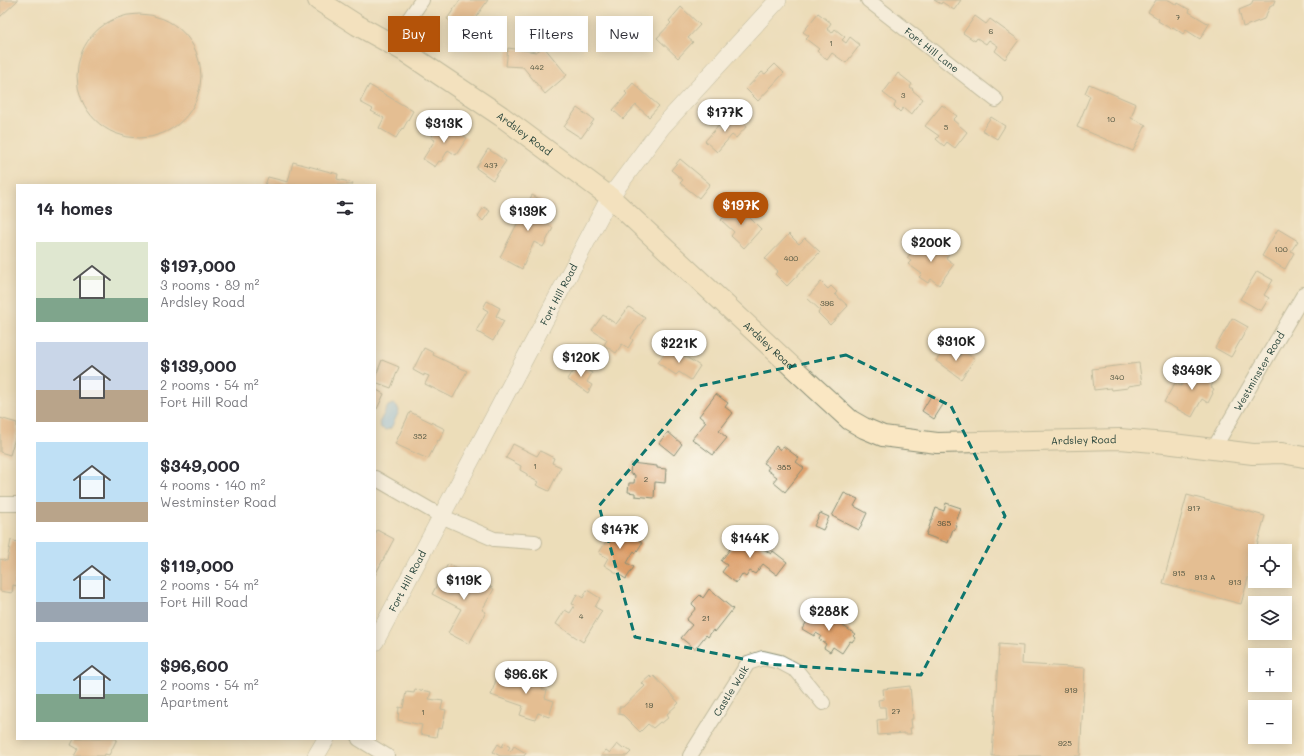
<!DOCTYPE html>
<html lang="en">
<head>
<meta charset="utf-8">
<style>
	body { margin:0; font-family:Mali,sans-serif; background:#f2f2f3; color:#2b2b33; height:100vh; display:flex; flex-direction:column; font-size:15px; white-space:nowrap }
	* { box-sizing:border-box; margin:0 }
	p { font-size:13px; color:#7c7c81 }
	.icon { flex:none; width:22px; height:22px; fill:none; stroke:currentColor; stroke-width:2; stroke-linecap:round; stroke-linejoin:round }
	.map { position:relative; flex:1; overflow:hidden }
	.side { position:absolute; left:16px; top:184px; width:360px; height:556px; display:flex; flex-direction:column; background:#fff; border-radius:0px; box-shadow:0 2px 10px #0003 }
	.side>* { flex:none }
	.banner { position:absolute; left:388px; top:16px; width:380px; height:36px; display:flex; gap:8px }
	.fabs { position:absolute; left:1248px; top:544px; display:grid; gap:8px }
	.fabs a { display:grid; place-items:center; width:44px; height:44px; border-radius:0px; background:#fff; box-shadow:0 2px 10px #0003; font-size:20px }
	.price { position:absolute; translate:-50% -34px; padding:0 9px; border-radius:14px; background:#fff; color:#222; font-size:13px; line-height:26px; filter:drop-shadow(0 1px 2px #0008) }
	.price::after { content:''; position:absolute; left:50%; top:24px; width:12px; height:9px; margin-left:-6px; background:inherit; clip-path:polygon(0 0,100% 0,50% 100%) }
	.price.active { background:#b45309; color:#fff }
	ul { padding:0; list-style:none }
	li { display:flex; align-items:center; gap:12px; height:100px; padding:0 20px }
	li span { display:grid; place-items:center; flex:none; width:112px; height:80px; border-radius:0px; color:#555 }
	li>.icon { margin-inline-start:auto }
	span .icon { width:48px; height:48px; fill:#fffc; stroke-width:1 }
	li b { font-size:17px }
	h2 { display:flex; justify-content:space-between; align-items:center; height:48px; padding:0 20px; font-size:17px }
	.chip { padding:0 14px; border-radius:0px; background:#fff; box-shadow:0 2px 10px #0003; font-size:14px; line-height:36px }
	.chip.active { background:#b45309; color:#fff }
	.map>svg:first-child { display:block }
	.water { fill:#7fbdf2; stroke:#4f7d93 }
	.building { fill:#da9962 }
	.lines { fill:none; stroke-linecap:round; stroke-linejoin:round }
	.minor-casing { stroke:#868d76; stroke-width:16 }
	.tertiary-casing { stroke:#868d76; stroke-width:18 }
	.secondary-casing { stroke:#868d76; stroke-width:22 }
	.minor { stroke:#fff; stroke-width:14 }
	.tertiary { stroke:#fff; stroke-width:17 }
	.secondary { stroke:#fae7c3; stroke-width:20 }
	.marked { fill:none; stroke:#0f766e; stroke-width:3; stroke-dasharray:8 5; stroke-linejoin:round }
	.labels { text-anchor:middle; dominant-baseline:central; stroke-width:4; stroke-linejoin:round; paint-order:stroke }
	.number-label { font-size:8px; fill:#4e5440 }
	.street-label { font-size:10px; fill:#1f3d34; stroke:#fbf7ec }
</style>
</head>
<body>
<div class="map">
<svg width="1304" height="756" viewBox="0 0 1304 756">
	<rect width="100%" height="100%" fill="#fbf7ec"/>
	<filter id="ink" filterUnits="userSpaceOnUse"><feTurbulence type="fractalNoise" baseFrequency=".025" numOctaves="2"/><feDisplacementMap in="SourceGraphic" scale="8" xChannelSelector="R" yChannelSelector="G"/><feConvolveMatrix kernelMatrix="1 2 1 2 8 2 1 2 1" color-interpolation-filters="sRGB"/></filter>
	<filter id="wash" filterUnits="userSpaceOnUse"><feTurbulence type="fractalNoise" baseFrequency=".012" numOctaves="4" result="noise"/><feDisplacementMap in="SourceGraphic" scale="16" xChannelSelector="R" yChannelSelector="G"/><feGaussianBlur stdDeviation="0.9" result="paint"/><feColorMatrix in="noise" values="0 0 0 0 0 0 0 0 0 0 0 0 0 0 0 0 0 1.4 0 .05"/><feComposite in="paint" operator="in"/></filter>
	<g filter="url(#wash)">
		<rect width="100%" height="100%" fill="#ecddb9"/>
		<polygon class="water" points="393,404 397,406 399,411 391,428 386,430 381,428 379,423 388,406"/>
		<g id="blocks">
			<g class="building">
				<polygon points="0,0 18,0 0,17"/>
				<polygon points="460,0 488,0 476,17 483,21 473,37 447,19"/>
				<polygon points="934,0 961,0 954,10 942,2 941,4"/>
				<polygon points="1156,0 1169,0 1177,5 1178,3 1190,10 1189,12 1209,24 1200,39 1186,30 1183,34 1173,27 1171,29 1158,21 1159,19 1148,12"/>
				<polygon points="1253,0 1275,0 1273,5 1271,5 1264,19 1243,27 1239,10 1251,5"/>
				<polygon points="681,7 700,25 688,38 693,42 678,58 657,38 671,23 669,21"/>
				<polygon points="818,13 831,23 827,29 832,33 835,29 845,37 842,40 846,43 850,37 860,45 846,63 832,53 827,60 817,51 819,49 806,39 809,36 803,32"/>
				<circle cx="139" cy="76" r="62"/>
				<polygon points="975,16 986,24 990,19 1019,40 1005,59 995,51 998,46 989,40 986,44 977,38 975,41 963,33"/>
				<polygon points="544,47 567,75 545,94 523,67 506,66 508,48 536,52"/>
				<polygon points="775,64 784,73 758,101 746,89 762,72 765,74"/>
				<polygon points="898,73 912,84 910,87 913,89 912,90 923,99 911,115 903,108 900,112 894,106 896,103 883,93"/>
				<polygon points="633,83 659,106 649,117 636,105 623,119 613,110 627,94 625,92"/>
				<polygon points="1089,84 1136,104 1131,118 1146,125 1133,151 1077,127 1090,96 1085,93"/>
				<polygon points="369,85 413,111 403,129 402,128 396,138 379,128 384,118 371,111 373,109 360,102"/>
				<polygon points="942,105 957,116 953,120 967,132 955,148 947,142 944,146 936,139 939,136 925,126"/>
				<polygon points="577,108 594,120 581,138 564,127"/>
				<polygon points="736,116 747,126 736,138 732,135 717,152 705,141 721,123 725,127"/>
				<polygon points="991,117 1005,126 997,139 982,130"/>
				<polygon points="441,121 467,138 456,155 448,150 441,162 439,161 435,167 423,159 435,140 431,138"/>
				<polygon points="488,149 506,161 493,180 476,168"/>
				<polygon points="680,159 710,184 699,198 680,183 683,180 671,170"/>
				<polygon points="293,162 338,174 337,179 353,183 352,185 265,185 268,177 288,182"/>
				<polygon points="532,195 553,206 544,223 553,228 543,247 534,242 522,269 500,257"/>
				<polygon points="735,205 742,211 745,208 752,215 749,217 761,229 744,248 731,236 734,232 721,220"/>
				<polygon points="484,207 490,211 483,221 478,216"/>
				<polygon points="1278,229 1298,241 1291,251 1294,253 1285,269 1262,256"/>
				<polygon points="789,234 799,244 805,238 820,252 787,286 775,274 778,271 765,259"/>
				<polygon points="923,242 935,251 940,243 951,251 946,258 954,264 939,285 931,279 928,283 919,277 922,274 908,264 911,261 907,258 914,249 917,251"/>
				<polygon points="1257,271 1273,280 1264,295 1269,298 1261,311 1240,299"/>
				<polygon points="821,282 828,289 831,286 837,292 835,294 848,306 830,325 818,313 820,310 807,298"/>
				<polygon points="487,301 500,308 496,316 504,321 493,341 476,331 488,311 483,308"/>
				<polygon points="629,307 645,318 631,338 633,340 628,348 622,344 616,353 604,345 607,340 592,330 603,315 616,324"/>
				<polygon points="1232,318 1248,327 1231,357 1215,348"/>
				<polygon points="669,346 700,366 691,380 679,372 676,375 658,363"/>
				<polygon points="424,348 434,353 433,355 467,371 453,398 425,384 429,376 424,374 424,376 413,370"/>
				<polygon points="945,348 959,357 963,351 975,359 961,379 936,361"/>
				<polygon points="382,360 399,367 391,388 375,382 375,378"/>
				<polygon points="1139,363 1142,384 1128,386 1128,388 1112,390 1111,388 1094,390 1092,369"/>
				<polygon points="1199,364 1217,375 1211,387 1214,389 1212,392 1213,393 1208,403 1202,399 1192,417 1164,402 1175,383 1181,386 1191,368 1195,371"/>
				<polygon points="578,365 592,373 587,382 592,385 588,393 567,379 571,373 572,374"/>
				<polygon points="375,389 384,394 377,409 375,408"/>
				<polygon points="716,394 728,403 725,407 733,413 719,431 727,438 713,455 692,439 706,422 699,416"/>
				<polygon points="931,396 944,403 934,419 922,411"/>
				<polygon points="410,412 445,429 439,441 438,440 428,459 395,444"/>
				<polygon points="0,418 17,423 17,431 10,455 0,452"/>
				<polygon points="668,432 682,444 674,455 659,443"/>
				<polygon points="513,444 537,456 540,451 554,458 552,463 561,467 549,491 536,485 538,482 527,476 527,474 520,470 521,466 506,458"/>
				<polygon points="776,446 780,450 783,446 799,458 796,462 804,468 785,492 773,482 777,477 767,470 769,467 763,463"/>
				<polygon points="631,463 657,466 657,468 666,469 665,483 655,482 654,498 635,496 635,493 628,492 629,483 634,483 635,475 630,474"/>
				<polygon points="844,493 858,499 854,506 867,513 859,530 832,516"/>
				<polygon points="1187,495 1265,516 1241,604 1163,583"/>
				<polygon points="946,503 961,508 955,525 957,526 955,530 953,529 948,543 926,535 936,508 944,511"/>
				<polygon points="820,513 829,517 823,530 814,526"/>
				<polygon points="618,522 636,533 634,537 642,543 636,553 634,551 627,563 634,567 626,579 604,565 608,558 599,553 607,540 605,537 606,535 608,533 611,534"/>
				<polygon points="377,530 394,539 375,575 375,535"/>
				<polygon points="742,533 771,554 773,551 787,562 777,575 763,564 755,574 750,571 746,577 742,574 736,583 722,572 727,565 721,561"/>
				<polygon points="11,540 17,542 17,586 13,585 12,593 0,591 0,559 7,561"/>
				<polygon points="448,564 465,573 462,579 472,584 475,578 494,589 482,610 486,612 469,644 448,633 461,609 432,594"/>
				<polygon points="709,589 733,609 715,632 713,630 708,637 706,635 695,649 681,638 692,625 686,620 696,608 692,604 693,602 700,595 703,598"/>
				<polygon points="587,590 600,598 595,607 602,611 583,642 556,624 565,610 570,613 575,605 572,604 577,594 583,598"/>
				<polygon points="815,610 829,618 830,617 855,634 853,636 855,638 852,642 850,641 842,653 833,647 830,652 824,648 826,644 819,639 821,636 816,633 814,636 802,629"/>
				<polygon points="999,644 1023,646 1022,664 1085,668 1080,756 992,756"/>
				<polygon points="534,671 546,675 542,689 547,691 545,698 554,701 549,717 538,713 535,720 520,715 523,706 491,695 497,677 512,682 513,680 529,685"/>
				<polygon points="650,676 652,678 654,676 679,703 667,714 669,717 662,723 660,722 653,728 648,724 640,732 623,715 619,714 619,707 623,707 645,686 642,683"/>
				<polygon points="910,686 913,719 911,719 912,728 910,728 911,734 904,734 904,733 878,735 877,720 886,719 885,707 879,707 878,700 884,699 883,689"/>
				<polygon points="415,689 431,692 429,699 443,701 441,709 446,710 442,729 438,728 436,737 420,734 422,725 398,720 399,707 403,708 406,692 414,693"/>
				<polygon points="74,739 117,739 109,755 105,754 104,756 74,756 78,749 71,745"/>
				<polygon points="504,743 510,747 508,750 511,751 514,746 526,753 524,756 500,756 493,752 498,744 502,747"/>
				<polygon points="617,744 623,749 625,747 631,752 627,756 601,756 606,750 610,753"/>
			</g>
		</g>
	</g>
	<g filter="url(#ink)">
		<use href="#blocks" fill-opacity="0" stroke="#868d76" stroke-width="1"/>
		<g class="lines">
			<defs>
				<g id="minor">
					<path id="s1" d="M868 0 996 100"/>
					<polyline points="391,45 422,0"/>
					<path id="s2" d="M1214 448 1304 294"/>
					<polyline points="375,478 441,516 494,539 535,542"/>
					<polyline points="0,504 17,504"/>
					<polyline points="359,739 387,756"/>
					<path id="s3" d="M690 756 748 663 763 658 780 662 797 671 823 703"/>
				</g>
				<g id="tertiary">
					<path id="s4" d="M375 642 610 197 662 127 778 0"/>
					<polyline points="316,756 326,739"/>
				</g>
				<g id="secondary">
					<path id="s5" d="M318 0 357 25 404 51 501 116 610 197 816 389 850 420 864 428 883 436 937 443 1120 439 1165 443 1253 454 1282 453 1304 457"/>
				</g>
			</defs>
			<use href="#minor" class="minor-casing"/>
			<use href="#tertiary" class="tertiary-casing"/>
			<use href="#secondary" class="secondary-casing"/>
			<use href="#minor" class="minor"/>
			<use href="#tertiary" class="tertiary"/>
			<use href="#secondary" class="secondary"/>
		</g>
	</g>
	<path d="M0 0H1304V756H0ZM846 355 951 406 1005 516 921 675 768 664 635 637 599 506 699 386Z" fill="#ecddb9" fill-opacity=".55" fill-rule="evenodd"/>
	<path class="marked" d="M846 355 951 406 1005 516 921 675 768 664 635 637 599 506 699 386Z"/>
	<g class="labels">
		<g class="number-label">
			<text x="1178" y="17">7</text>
			<text x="991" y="31">6</text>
			<text x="831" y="43">1</text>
			<text x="537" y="67">442</text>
			<text x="903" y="95">3</text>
			<text x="1111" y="119">10</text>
			<text x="946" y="127">5</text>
			<text x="491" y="165">437</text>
			<text x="1281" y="249">100</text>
			<text x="791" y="258">400</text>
			<text x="827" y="303">396</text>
			<text x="1117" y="377">340</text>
			<text x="420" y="436">352</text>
			<text x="535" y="466">1</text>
			<text x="784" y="467">385</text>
			<text x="646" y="479">2</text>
			<text x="1194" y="508">917</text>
			<text x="944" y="523">365</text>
			<text x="1179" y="573">915</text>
			<text x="1205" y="577">913 A</text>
			<text x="1235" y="582">913</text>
			<text x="581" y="616">4</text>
			<text x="706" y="618">21</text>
			<text x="1071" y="690">919</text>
			<text x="649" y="705">19</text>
			<text x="896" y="711">27</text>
			<text x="423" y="712">1</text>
			<text x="1065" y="743">925</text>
		</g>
		<g class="street-label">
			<text stroke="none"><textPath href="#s1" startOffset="81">Fort Hill Lane</textPath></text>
			<text stroke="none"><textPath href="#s5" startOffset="246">Ardsley Road</textPath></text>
			<text stroke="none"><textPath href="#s4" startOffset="393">Fort Hill Road</textPath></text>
			<text stroke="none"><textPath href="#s5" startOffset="570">Ardsley Road</textPath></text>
			<text stroke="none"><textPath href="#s2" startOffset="89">Westminster Road</textPath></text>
			<text stroke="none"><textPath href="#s5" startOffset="918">Ardsley Road</textPath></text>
			<text stroke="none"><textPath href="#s4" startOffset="69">Fort Hill Road</textPath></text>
			<text stroke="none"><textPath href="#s3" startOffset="77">Castle Walk</textPath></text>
		</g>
	</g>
</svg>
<div class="fabs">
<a><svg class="icon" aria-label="locate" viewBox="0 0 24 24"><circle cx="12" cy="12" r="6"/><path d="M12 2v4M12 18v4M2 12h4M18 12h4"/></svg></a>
<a><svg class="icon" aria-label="layers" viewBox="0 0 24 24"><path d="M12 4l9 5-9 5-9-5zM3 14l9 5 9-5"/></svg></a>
<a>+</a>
<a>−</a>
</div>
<b class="price" style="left:725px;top:133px">$177K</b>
<b class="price" style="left:444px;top:144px">$313K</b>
<b class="price active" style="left:741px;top:226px">$197K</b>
<b class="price" style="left:528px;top:232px">$139K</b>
<b class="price" style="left:931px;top:263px">$200K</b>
<b class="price" style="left:956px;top:362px">$310K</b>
<b class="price" style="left:679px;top:364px">$221K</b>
<b class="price" style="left:581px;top:378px">$120K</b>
<b class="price" style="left:1192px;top:391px">$349K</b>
<b class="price" style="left:620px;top:550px">$147K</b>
<b class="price" style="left:750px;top:559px">$144K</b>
<b class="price" style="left:464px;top:601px">$119K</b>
<b class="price" style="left:829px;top:632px">$288K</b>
<b class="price" style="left:526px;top:695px">$96.6K</b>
<div class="banner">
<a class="chip active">Buy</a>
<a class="chip">Rent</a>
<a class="chip">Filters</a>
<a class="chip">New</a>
</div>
<section class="side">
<h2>14 homes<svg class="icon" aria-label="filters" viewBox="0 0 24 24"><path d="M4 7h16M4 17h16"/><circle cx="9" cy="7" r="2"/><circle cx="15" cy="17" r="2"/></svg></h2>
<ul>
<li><span style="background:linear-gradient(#dfe7d0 70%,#7fa58c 0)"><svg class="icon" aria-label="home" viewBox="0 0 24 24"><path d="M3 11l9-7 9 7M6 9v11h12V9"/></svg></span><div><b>$197,000</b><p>3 rooms · 89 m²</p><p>Ardsley Road</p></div></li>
<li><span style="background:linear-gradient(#c9d6e8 60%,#b9a48a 0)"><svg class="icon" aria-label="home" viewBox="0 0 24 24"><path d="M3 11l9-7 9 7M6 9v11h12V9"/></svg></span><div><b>$139,000</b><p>2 rooms · 54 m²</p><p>Fort Hill Road</p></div></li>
<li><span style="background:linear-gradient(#bfe0f5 75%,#b9a48a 0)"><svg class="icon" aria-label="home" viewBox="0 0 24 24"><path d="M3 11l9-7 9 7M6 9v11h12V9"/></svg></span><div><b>$349,000</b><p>4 rooms · 140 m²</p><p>Westminster Road</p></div></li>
<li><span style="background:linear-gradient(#bfe0f5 75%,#9aa5b1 0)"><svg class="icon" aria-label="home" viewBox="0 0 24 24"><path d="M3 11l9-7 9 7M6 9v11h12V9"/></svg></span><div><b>$119,000</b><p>2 rooms · 54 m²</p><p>Fort Hill Road</p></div></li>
<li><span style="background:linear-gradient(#bfe0f5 65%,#7fa58c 0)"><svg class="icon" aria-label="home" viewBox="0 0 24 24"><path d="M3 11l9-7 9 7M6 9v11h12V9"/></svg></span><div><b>$96,600</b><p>2 rooms · 54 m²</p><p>Apartment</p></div></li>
</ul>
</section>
</div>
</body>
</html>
